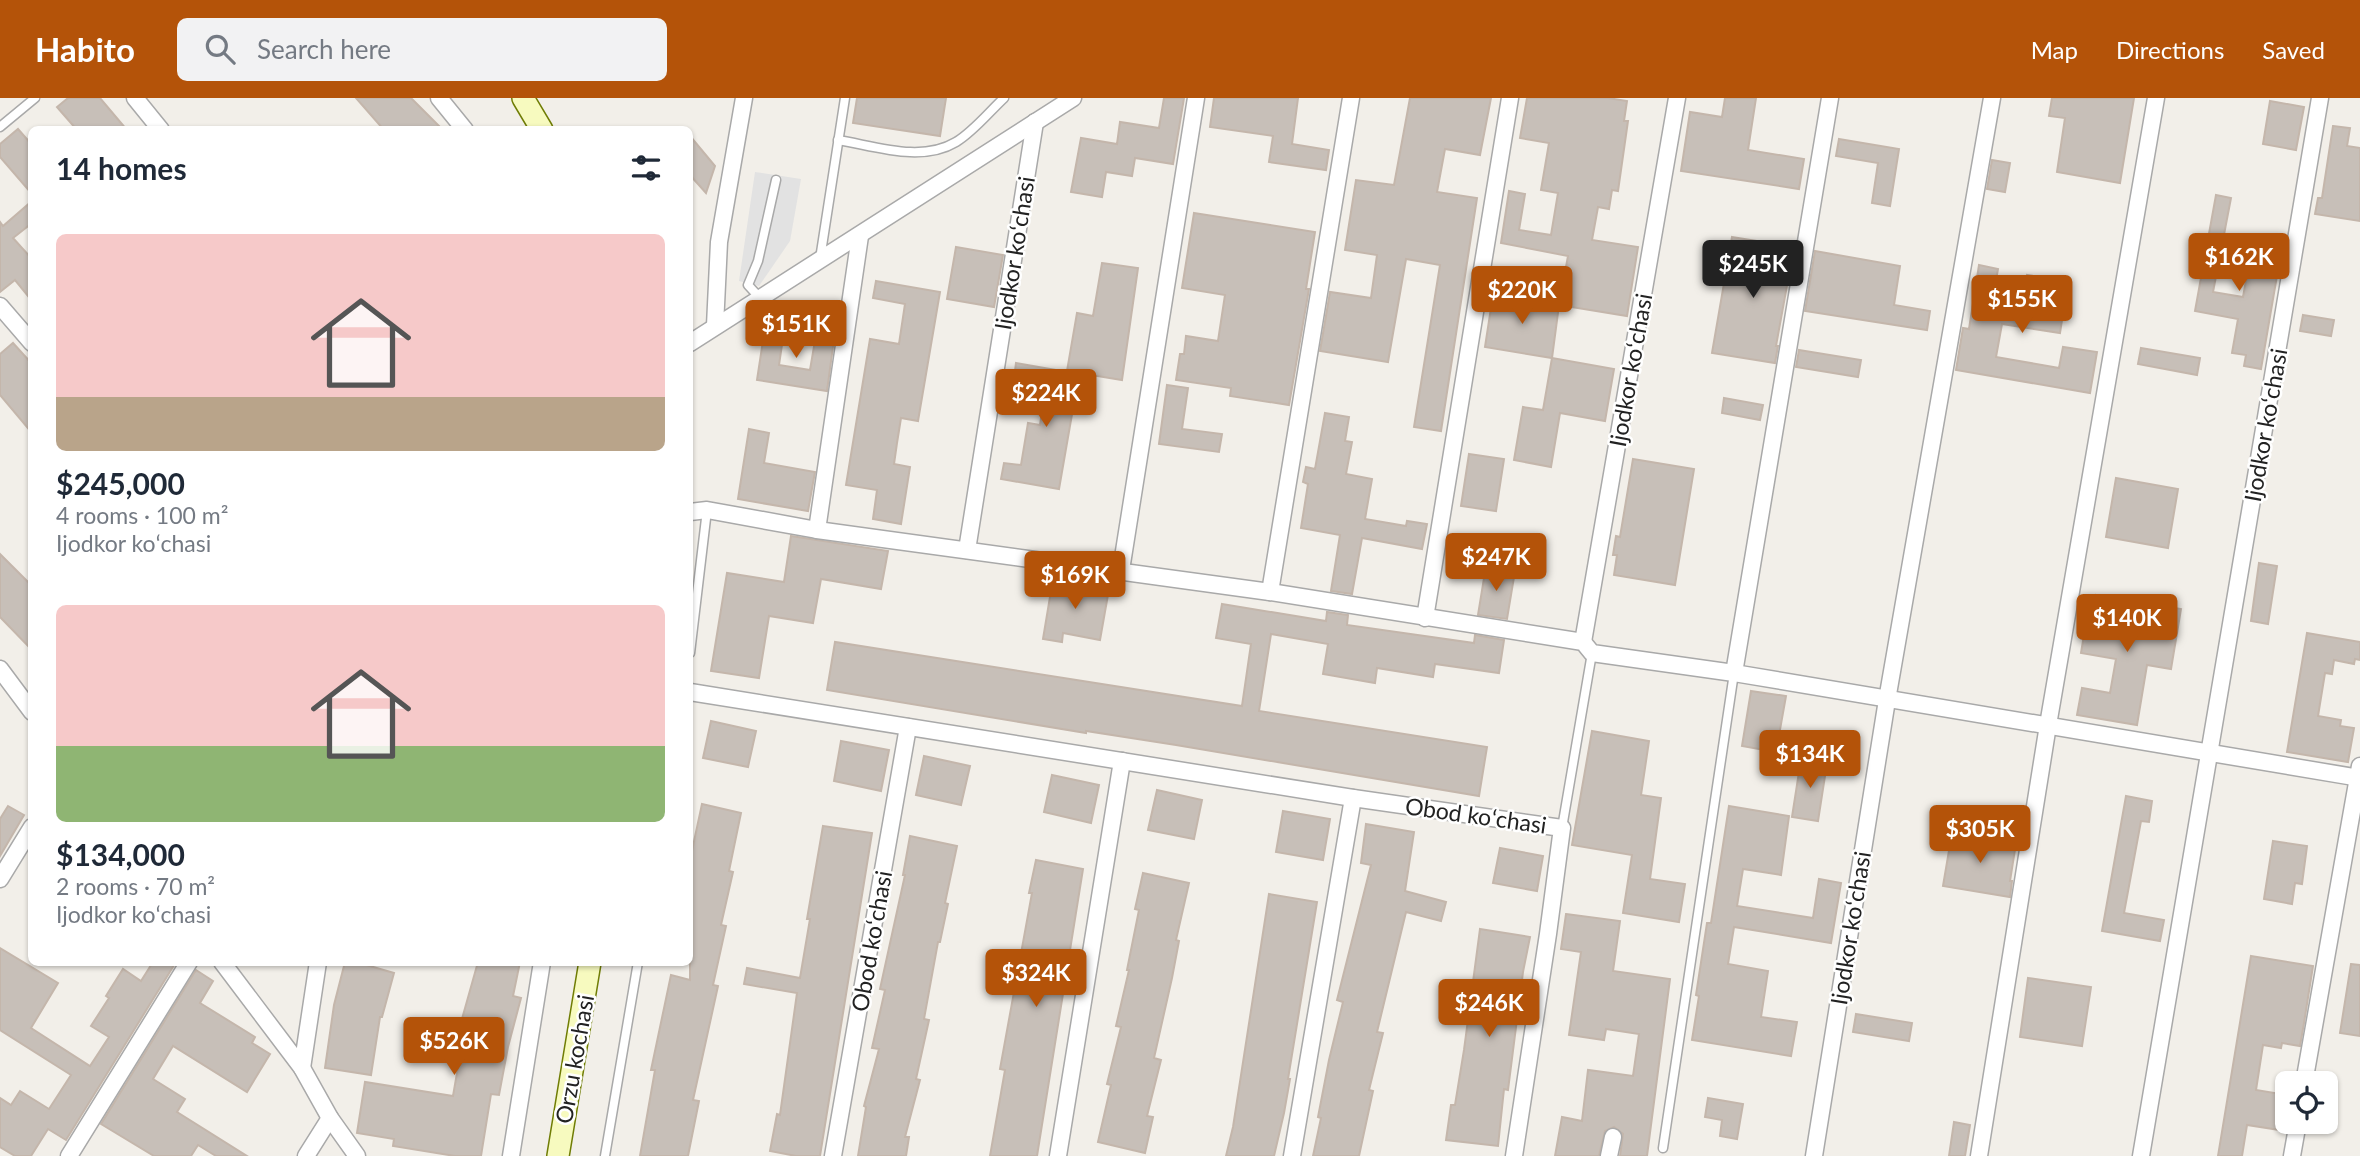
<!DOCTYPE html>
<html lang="en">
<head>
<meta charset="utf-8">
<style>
	body { margin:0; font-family:Lato,sans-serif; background:#f2f2f3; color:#1f2937; height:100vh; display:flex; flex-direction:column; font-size:26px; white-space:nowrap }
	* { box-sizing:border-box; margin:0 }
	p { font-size:23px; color:#747a83 }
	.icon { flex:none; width:38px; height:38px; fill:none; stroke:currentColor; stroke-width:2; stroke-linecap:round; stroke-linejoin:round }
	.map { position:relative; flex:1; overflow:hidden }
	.panel { position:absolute; left:28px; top:28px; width:665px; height:840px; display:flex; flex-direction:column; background:#fff; border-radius:10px; box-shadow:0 2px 5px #0004 }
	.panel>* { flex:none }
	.controls { position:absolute; left:2275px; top:973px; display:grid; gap:14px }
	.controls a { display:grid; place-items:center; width:63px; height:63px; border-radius:10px; background:#fff; box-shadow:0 2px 5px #0004; font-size:35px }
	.price { position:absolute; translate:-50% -60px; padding:0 16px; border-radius:7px; background:#b45309; color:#fff; font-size:23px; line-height:46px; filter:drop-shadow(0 2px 4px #0008) }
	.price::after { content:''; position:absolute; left:50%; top:42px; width:21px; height:16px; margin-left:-10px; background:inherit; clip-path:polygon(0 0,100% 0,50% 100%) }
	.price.active { background:#222; color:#fff }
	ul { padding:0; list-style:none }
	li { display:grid; align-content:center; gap:14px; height:371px; padding:0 28px }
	li span { display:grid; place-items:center; height:217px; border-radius:10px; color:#555 }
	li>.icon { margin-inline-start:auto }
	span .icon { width:126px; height:126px; fill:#fffc; stroke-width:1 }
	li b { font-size:30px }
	h2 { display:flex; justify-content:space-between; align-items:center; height:84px; padding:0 28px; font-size:30px }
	header { display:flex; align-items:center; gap:42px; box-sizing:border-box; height:98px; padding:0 35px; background:#b45309; color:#fff }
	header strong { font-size:33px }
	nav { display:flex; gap:38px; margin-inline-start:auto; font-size:24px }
	.search { width:490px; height:63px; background:#f2f2f3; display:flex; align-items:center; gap:18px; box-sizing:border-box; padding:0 24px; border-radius:10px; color:#747a83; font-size:26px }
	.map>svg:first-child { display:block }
	.parking { fill:#e2e2e2 }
	.building { fill:#c7bfb8; stroke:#c4b6ab; stroke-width:2 }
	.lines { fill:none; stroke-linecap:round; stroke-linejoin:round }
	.service-casing { stroke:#a9a9a9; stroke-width:11 }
	.minor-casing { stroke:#a9a9a9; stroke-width:19 }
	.secondary-casing { stroke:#707d05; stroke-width:24 }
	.service { stroke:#fff; stroke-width:8 }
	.minor { stroke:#fff; stroke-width:16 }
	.secondary { stroke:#f7fabf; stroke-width:21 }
	.labels { text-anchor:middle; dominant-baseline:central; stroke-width:5; stroke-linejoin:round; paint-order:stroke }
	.street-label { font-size:23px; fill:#222; stroke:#fff }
</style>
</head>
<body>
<header>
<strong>Habito</strong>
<div class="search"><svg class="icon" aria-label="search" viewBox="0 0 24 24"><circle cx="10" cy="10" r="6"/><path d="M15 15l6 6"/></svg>Search here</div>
<nav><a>Map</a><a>Directions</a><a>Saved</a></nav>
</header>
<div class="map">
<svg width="2360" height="1058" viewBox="0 0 2360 1058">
	<rect width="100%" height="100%" fill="#f2efe9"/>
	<polygon class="parking" points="755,74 801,81 790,143 759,188 739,183"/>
	<g class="building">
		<polygon points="68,0 100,0 127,32 77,32 57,9"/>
		<polygon points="356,0 411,0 443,32 384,32"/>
		<polygon points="857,0 946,0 940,38 853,25"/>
		<polygon points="1164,0 1184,0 1173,66 1135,60 1132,78 1106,74 1102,99 1071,94 1081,40 1117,46 1120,24 1159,30"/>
		<polygon points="1214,0 1298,0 1292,46 1329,52 1326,72 1269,64 1273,38 1210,29"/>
		<polygon points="1410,0 1491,0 1480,57 1445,51 1437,94 1477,100 1441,333 1414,329 1440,167 1406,161 1388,264 1320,253 1330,194 1371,200 1377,157 1345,152 1356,82 1394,87"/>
		<polygon points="1527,0 1608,0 1627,3 1624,23 1628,23 1618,93 1612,92 1609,111 1598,109 1592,142 1638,149 1627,218 1559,207 1568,158 1501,145 1509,93 1525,96 1519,132 1551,137 1558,95 1541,92 1549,45 1520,40"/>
		<polygon points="1725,0 1756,0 1748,52 1804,61 1799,91 1681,73 1690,14 1722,19"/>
		<polygon points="2052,0 2134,0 2120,85 2057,74 2065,20 2049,18"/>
		<polygon points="2270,3 2304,9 2296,52 2263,46"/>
		<polygon points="2333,28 2350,30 2347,48 2360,50 2360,123 2315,116 2318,100 2322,100"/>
		<polygon points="18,31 32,47 32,96 0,59 0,46"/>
		<polygon points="690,38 715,68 706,95 690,77"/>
		<polygon points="1839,41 1899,51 1890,108 1872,105 1878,65 1836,58"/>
		<polygon points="1992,62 2010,65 2005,94 1987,91"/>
		<polygon points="2216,97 2231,100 2213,194 2243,199 2250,161 2279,166 2261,271 2244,268 2246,257 2232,255 2238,221 2195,213"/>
		<polygon points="32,103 32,125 13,140 32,161 32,203 15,182 0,194 0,124 3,128"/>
		<polygon points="1194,115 1315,134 1306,191 1309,191 1289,307 1230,298 1231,290 1176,282 1180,256 1184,256 1186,238 1218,243 1225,197 1182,190"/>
		<polygon points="1732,139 1794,149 1776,248 1778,248 1775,265 1712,255"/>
		<polygon points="956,149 1003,157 994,209 947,201"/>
		<polygon points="1815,153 1900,168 1894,207 1930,213 1927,232 1805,213"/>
		<polygon points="1102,165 1138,170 1122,282 1067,273 1077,215 1093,218"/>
		<polygon points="1979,167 1998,171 1992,204 2022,208 2027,177 2068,183 2060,235 2002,226 1996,259 2059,270 2063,249 2097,254 2090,295 1956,272 1963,230 1969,231"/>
		<polygon points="876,183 940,194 918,323 901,320 897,345 894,366 910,369 901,426 873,421 877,392 846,387 870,241 899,246 905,206 873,200"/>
		<polygon points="1493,197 1559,207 1552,260 1485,249"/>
		<polygon points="2303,217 2334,222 2331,238 2300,233"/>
		<polygon points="766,223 785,226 779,267 810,272 817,231 835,234 827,293 757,282"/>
		<polygon points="13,245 32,266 32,335 0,297 0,256"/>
		<polygon points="2141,250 2200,260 2197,277 2138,266"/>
		<polygon points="1799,252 1861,262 1858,279 1796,269"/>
		<polygon points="1552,260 1614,271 1605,323 1560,315 1551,369 1514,362 1523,309 1543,312"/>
		<polygon points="1016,265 1079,276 1059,391 1001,381 1004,365 1021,367 1028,325 1040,327 1046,286 1014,281"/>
		<polygon points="1167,287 1188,290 1182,331 1222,336 1219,354 1159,346"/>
		<polygon points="1724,300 1763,307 1760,322 1722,315"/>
		<polygon points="1325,315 1349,319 1345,343 1352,344 1346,376 1372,381 1365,421 1406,428 1407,423 1427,426 1422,451 1362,440 1352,496 1331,493 1340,437 1301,430 1308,386 1303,384 1306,369 1315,371"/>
		<polygon points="749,331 769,335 764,365 815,374 808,413 738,401"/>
		<polygon points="1469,356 1504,361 1496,413 1461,408"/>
		<polygon points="1633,361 1694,371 1675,487 1614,477 1617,457 1613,457 1616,438 1620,439"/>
		<polygon points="2116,380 2178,391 2168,450 2106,439"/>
		<polygon points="791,438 888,453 881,491 821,481 813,525 769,518 759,580 711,573 727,475 784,484"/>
		<polygon points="0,456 32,488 32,552 0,519"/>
		<polygon points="2259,465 2277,468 2268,526 2251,523"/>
		<polygon points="1486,468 1515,473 1507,521 1478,517"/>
		<polygon points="1053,481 1109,491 1100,542 1063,535 1062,544 1043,541"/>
		<polygon points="2096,497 2181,511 2171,571 2147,567 2137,627 2077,617 2082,590 2110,595 2116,561 2081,555 2084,537 2089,538"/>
		<polygon points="1222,506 1326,523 1327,514 1348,517 1347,527 1474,545 1475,537 1504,542 1499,575 1435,566 1433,579 1377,570 1375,585 1323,576 1328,546 1271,536 1259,613 1487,649 1479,698 1176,647 1086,633 1086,635 827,592 835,544 1242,608 1251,546 1216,540"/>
		<polygon points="2307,535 2360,544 2360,562 2355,561 2354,566 2334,562 2332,576 2325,575 2318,618 2341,622 2340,628 2354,630 2348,664 2287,654"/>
		<polygon points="1751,593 1786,598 1776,654 1742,648"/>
		<polygon points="711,623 756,633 748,669 703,660"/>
		<polygon points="1592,633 1649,643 1641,697 1661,700 1650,781 1685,786 1679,824 1623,815 1632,757 1572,747"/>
		<polygon points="841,643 889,652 881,693 834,683"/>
		<polygon points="924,658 970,668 961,707 916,697"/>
		<polygon points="1801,661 1827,665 1818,723 1792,719"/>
		<polygon points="1052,677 1099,687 1091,725 1044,714"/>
		<polygon points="1157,692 1202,702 1194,741 1148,732"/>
		<polygon points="2126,698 2152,703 2149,724 2141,723 2124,815 2164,822 2160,843 2102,833"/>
		<polygon points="702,706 741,715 729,773 733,774 721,827 726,828 713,887 718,888 693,1002 699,1003 688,1058 640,1058 655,972 651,972 671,877 690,882 690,762"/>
		<polygon points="8,708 24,717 0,758 0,721"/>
		<polygon points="1729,708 1789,718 1781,777 1743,771 1737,808 1813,820 1819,781 1841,785 1831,845 1734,829 1728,866 1768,873 1761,919 1797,924 1791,958 1692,942 1699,898 1696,897 1707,825 1711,825"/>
		<polygon points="1283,713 1330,721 1323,762 1276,754"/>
		<polygon points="1366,726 1414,734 1405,793 1446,804 1441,823 1406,814 1377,934 1383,935 1369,992 1373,993 1359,1058 1313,1058 1321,1020 1318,1019 1329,962 1343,904 1337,902 1371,767 1361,765"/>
		<polygon points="823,728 872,735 820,1058 796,1058 770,1053 777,1016 780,1017 797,895 744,886 747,870 800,880 810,821 807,821"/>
		<polygon points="1952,735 2016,745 2010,783 2012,783 2010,799 1943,788"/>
		<polygon points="910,738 957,748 945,805 948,806 940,844 938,844 924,921 929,922 916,981 920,982 905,1039 909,1039 906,1058 858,1058 866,1009 864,1008 879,951 872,950 885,892 880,891 905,777 903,777"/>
		<polygon points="2273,743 2307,748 2302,786 2295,785 2292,806 2264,801"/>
		<polygon points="1500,750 1543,758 1537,793 1493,785"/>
		<polygon points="1036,762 1083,771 1037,1058 990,1058 1005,972 1000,971 1032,795 1029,795"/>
		<polygon points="1143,775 1189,785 1176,842 1179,843 1172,880 1154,960 1161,962 1147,1018 1153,1019 1145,1055 1098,1044 1111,987 1107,986 1121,929 1116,928 1129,872 1127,872 1139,812 1135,811"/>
		<polygon points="1269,796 1317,804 1288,981 1290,981 1284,1015 1274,1058 1226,1058 1233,1029"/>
		<polygon points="1566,816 1620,823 1613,873 1670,881 1647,1058 1620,1058 1623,1036 1614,1029 1605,1033 1599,1058 1555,1058 1562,1019 1582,1023 1588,972 1633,978 1639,936 1606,931 1604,942 1569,937 1581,854 1561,851"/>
		<polygon points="1480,831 1530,839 1523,874 1508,992 1504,991 1498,1048 1446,1042 1451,1007 1455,1007 1464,952"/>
		<polygon points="0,850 58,885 31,930 90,968 109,939 91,928 109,900 106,898 123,871 141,883 153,864 176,864 66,1042 48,1031 31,1058 15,1058 0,1049 0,1000 11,1007 20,993 49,1011 71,977 0,932"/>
		<polygon points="2251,858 2313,868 2304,925 2300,948 2282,945 2281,950 2263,947 2256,992 2287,997 2286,1033 2247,1027 2242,1058 2218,1058"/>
		<polygon points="345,864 356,864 394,875 382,919 380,919 371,977 325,970 334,907"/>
		<polygon points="478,864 520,864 513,898 521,900 508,949 499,997 491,996 481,1058 455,1058 393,1048 394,1041 357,1035 365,984 453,998 465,929 460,928"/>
		<polygon points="2351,866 2360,867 2360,938 2340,935"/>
		<polygon points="196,872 213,883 200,905 255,939 252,945 270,956 247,994 173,948 153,981 185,1001 177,1014 247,1058 216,1058 198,1047 191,1058 154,1058 101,1026"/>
		<polygon points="2028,880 2091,889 2082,948 2020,939"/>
		<polygon points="1856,916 1912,925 1909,943 1853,934"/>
		<polygon points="1708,1000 1743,1006 1737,1041 1720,1038 1722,1022 1705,1019"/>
		<polygon points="1954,1024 1970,1027 1965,1058 1949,1058"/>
	</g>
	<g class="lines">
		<defs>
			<g id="service">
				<polyline points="0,29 35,0"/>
				<path d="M838 42C875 48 921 65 956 44 973 34 989 14 1004 0"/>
				<polyline points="820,161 845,0"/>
				<polyline points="760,200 748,187 758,163 776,82"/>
				<polyline points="690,555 707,412"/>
				<polyline points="1562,730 1592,555"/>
				<polyline points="1663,1050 1734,575"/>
				<polyline points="605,1058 638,864"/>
			</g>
			<g id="minor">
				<polyline points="135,0 161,32"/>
				<polyline points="439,0 465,32"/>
				<polyline points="0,208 32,245"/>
				<polyline points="715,228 719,144 744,0"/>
				<polyline points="690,245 1073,0"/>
				<polyline points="690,414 707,412 817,432 1270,494 1583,544 1592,555 1734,575 2360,680"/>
				<polyline points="817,432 860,138"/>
				<polyline points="967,452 1035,24"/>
				<polyline points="1121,472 1196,0"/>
				<polyline points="1270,494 1351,0"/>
				<polyline points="1425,520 1510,0"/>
				<polyline points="1583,544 1677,0"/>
				<polyline points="0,571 32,614"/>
				<polyline points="1734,575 1830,0"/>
				<polyline points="690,594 1353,700 1562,730 1548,836 1514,1058"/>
				<polyline points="0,781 32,729"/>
				<polyline points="222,864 302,970 330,1020 357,1058"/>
				<polyline points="302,970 318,864"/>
				<polyline points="2304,985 2360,668"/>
				<polyline points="69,1058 189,864"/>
				<polyline points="306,1058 330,1020"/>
				<polyline points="511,1058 542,864"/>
				<polyline points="833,1058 908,629"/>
				<polyline points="1058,1058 1122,663"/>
				<polyline points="1292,1058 1353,700"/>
				<polyline points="1609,1058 1613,1039"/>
				<polyline points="1814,1058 1887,602 1992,0"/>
				<polyline points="1979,1058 2048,627 2156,0"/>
				<polyline points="2141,1058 2320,0"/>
				<polyline points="2292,1058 2298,1024"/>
			</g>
			<g id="secondary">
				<polyline points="523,0 542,32"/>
				<polyline points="558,1058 590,864"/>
			</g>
		</defs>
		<use href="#service" class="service-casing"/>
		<use href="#minor" class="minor-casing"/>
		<use href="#secondary" class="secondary-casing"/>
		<use href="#service" class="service"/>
		<use href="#minor" class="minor"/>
		<use href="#secondary" class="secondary"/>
	</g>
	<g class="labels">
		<g class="street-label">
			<text transform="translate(1014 155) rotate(-81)">Ijodkor koʻchasi</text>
			<text transform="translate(1630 272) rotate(-80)">Ijodkor koʻchasi</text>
			<text transform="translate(2265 327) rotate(-80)">Ijodkor koʻchasi</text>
			<text transform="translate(1476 717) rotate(8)">Obod koʻchasi</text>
			<text transform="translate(1850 830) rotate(-81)">Ijodkor koʻchasi</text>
			<text transform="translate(871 843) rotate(-80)">Obod koʻchasi</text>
			<text transform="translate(574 961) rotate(-80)">Orzu kochasi</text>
		</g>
	</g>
</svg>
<div class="controls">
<a><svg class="icon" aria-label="locate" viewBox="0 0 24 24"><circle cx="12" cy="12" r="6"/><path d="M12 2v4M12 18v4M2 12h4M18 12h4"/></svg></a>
</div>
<b class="price" style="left:2239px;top:195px">$162K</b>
<b class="price active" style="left:1753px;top:202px">$245K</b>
<b class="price" style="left:1522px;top:228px">$220K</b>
<b class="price" style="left:2022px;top:237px">$155K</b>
<b class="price" style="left:796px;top:262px">$151K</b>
<b class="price" style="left:1046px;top:331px">$224K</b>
<b class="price" style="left:1496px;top:495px">$247K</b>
<b class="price" style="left:1075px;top:513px">$169K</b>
<b class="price" style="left:2127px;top:556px">$140K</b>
<b class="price" style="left:1810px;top:692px">$134K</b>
<b class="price" style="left:1980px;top:767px">$305K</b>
<b class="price" style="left:1036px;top:911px">$324K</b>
<b class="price" style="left:1489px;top:941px">$246K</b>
<b class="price" style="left:454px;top:979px">$526K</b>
<section class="panel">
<h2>14 homes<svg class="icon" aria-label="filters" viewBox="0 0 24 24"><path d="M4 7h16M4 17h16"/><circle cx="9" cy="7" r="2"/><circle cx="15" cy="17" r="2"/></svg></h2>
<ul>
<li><span style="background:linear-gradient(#f6c9c9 75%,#b9a48a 0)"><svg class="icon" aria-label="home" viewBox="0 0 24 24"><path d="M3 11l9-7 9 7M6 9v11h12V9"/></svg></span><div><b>$245,000</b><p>4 rooms · 100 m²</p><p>Ijodkor koʻchasi</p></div></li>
<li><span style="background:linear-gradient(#f6c9c9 65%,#8fb573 0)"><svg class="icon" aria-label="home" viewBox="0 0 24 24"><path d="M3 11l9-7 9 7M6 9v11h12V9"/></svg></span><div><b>$134,000</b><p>2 rooms · 70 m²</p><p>Ijodkor koʻchasi</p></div></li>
</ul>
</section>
</div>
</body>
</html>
